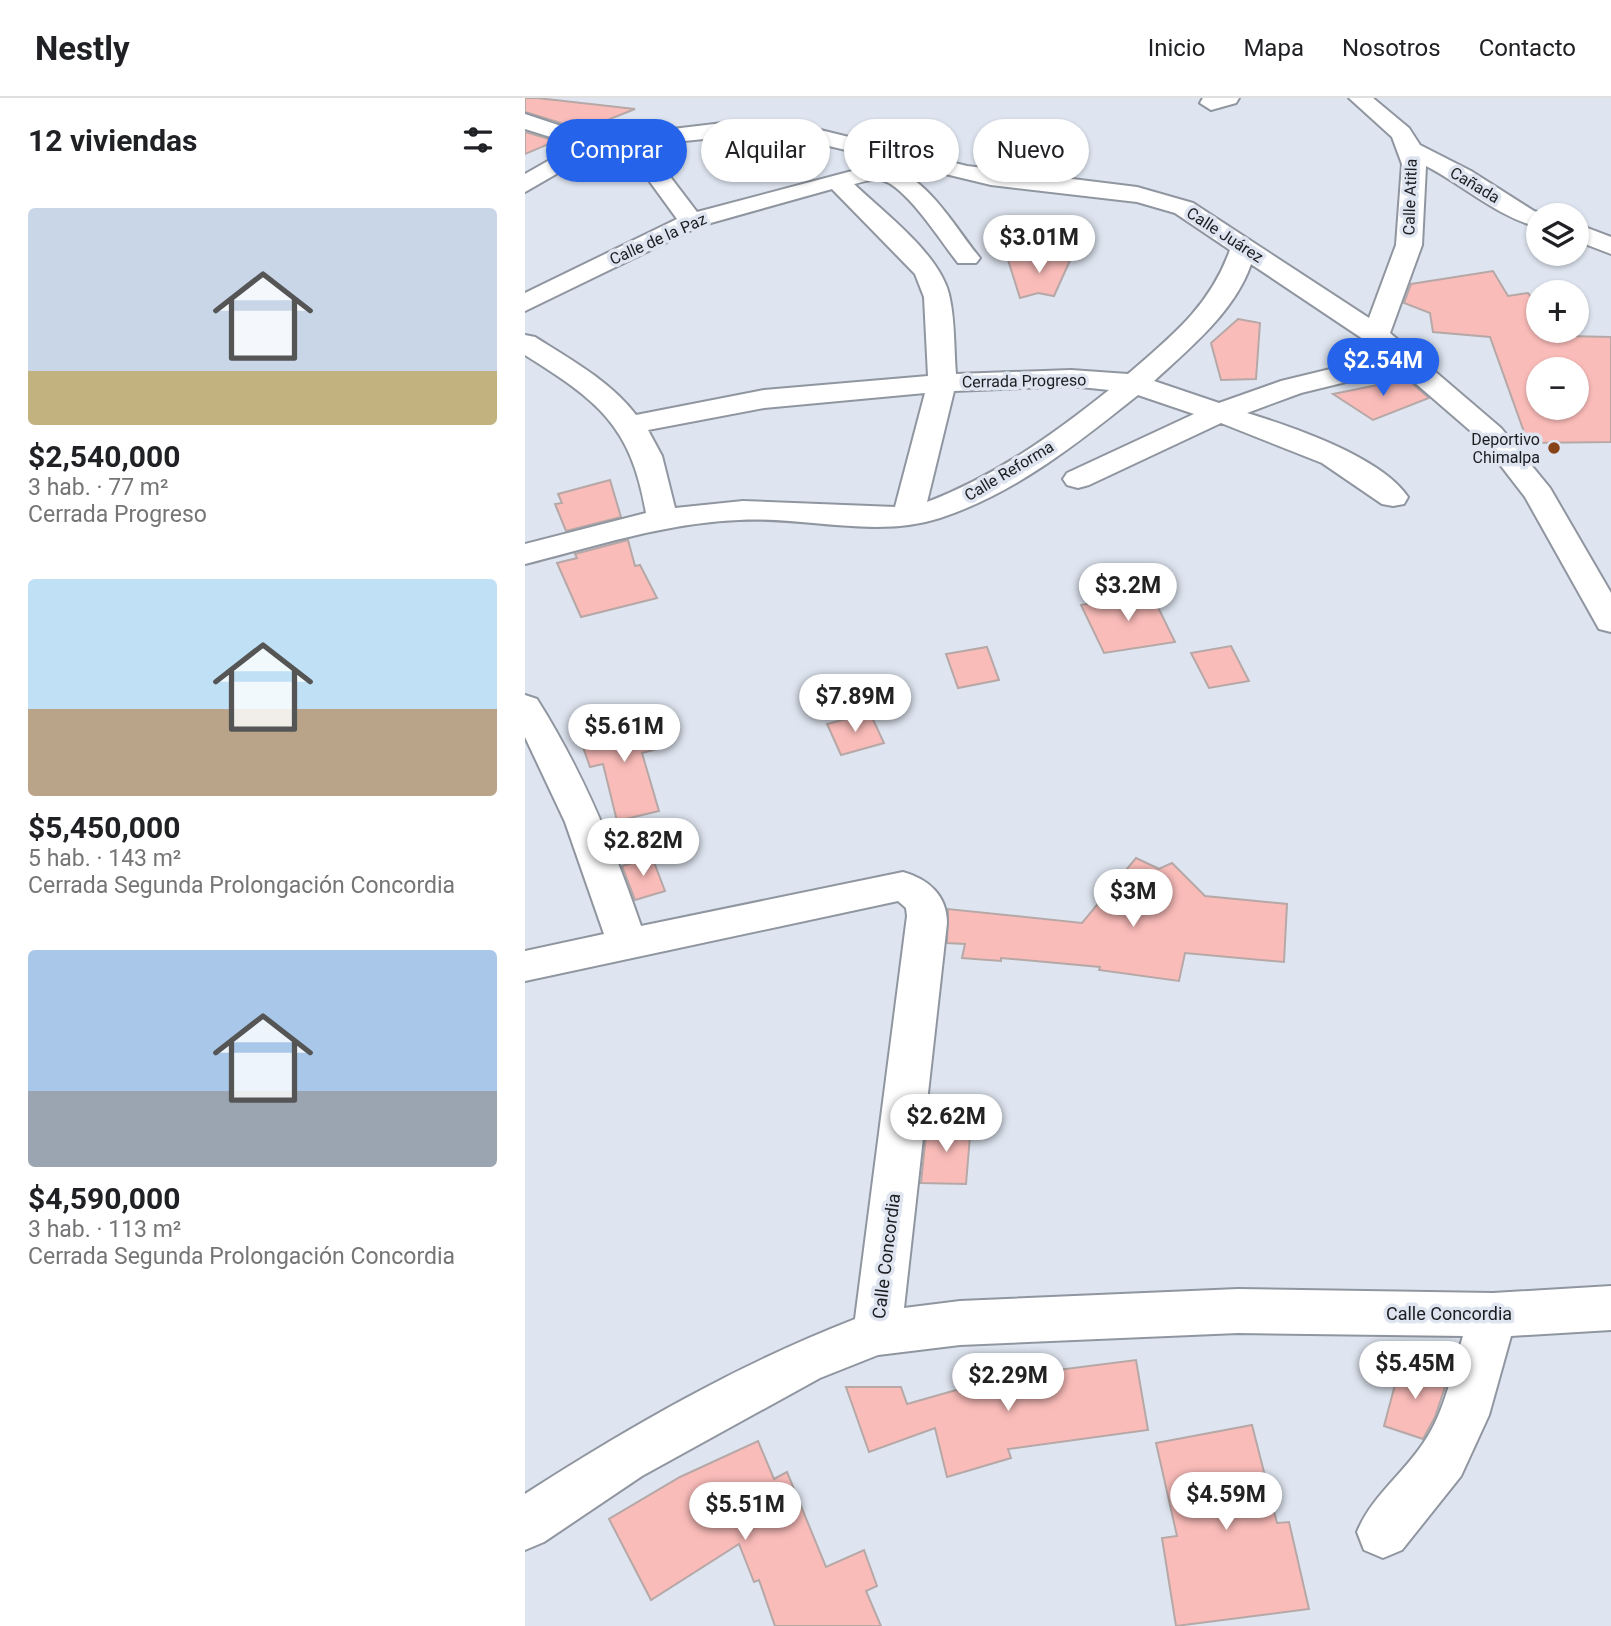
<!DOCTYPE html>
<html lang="es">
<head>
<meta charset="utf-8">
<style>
	body { margin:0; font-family:Roboto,sans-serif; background:#f6f6f6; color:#202124; height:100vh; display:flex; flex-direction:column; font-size:26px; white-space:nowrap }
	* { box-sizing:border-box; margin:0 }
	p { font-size:23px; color:#757577 }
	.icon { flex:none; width:38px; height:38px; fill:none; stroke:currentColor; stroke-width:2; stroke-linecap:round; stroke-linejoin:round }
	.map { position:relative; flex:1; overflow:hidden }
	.details { display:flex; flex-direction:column; background:#fff; width:525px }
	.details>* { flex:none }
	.banner { position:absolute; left:21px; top:21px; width:665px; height:63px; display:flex; gap:14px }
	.tools { position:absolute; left:1001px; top:105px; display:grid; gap:14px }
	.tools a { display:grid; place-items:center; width:63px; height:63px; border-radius:50%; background:#fff; box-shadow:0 2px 5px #0004; font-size:35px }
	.price { position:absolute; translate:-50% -60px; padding:0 16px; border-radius:24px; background:#fff; color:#222; font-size:23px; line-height:46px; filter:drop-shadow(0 2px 4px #0008) }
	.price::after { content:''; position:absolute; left:50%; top:42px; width:21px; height:16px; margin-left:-10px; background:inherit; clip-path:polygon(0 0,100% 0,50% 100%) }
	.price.current { background:#2563eb; color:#fff }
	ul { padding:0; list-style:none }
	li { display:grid; align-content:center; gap:14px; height:371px; padding:0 28px }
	li span { display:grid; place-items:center; height:217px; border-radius:7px; color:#555 }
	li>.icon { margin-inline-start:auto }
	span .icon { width:126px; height:126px; fill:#fffc; stroke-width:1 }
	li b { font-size:30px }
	h2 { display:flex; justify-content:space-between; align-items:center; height:84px; padding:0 28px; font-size:30px }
	.tag { padding:0 24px; border-radius:32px; background:#fff; box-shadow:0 2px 5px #0004; font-size:24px; line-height:63px }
	.tag.current { background:#2563eb; color:#fff }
	header { display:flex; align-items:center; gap:42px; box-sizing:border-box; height:98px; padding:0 35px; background:#fff; border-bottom:2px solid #e0e0e0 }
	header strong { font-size:33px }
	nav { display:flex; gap:38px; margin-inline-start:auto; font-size:24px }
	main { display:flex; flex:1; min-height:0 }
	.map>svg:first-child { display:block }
	.building { fill:#fabcb9; stroke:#b6a8a7; stroke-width:2; fill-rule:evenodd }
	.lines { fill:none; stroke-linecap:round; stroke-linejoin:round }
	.minor-casing { stroke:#9096a0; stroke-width:4 }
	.minor { fill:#fff; fill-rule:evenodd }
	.poi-dot { fill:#874318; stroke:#dee5f0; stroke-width:2.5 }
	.labels { text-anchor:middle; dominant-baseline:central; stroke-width:7; stroke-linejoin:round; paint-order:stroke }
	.far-street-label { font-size:16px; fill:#1b1d21; stroke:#dee5f0 }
	.far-poi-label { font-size:16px; fill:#1b1d21; stroke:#dee5f0; text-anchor:end }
	.street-label { font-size:18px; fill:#1b1d21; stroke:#dee5f0 }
</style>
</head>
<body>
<header>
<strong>Nestly</strong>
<nav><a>Inicio</a><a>Mapa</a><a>Nosotros</a><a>Contacto</a></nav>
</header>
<main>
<section class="details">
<h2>12 viviendas<svg class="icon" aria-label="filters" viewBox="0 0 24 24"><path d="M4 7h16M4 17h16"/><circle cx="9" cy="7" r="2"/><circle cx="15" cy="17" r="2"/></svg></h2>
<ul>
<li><span style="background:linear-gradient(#c9d6e8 75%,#c2b280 0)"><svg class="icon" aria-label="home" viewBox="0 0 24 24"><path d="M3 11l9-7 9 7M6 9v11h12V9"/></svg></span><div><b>$2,540,000</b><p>3 hab. · 77 m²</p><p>Cerrada Progreso</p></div></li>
<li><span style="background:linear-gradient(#bfe0f5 60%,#b9a48a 0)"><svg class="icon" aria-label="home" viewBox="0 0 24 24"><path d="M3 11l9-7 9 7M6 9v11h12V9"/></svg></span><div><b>$5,450,000</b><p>5 hab. · 143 m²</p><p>Cerrada Segunda Prolongación Concordia</p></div></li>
<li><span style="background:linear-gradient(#a9c7e8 65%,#9aa5b1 0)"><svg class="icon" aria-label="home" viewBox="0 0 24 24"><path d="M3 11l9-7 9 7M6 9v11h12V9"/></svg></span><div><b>$4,590,000</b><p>3 hab. · 113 m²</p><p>Cerrada Segunda Prolongación Concordia</p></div></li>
</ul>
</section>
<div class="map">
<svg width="1086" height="1528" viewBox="0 0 1086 1528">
	<rect width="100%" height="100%" fill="#dee5f0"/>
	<g class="building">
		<polygon points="0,0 12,0 110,11 60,31 52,30 0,14"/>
		<polygon points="0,34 31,43 0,56"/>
		<polygon points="547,158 529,198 513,195 495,200 483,162"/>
		<path d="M968 173 983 198 1003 195 1013 207V233H1037L1042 238 1086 239V344L1003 345 965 239 908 234 905 215 879 205 886 186ZM1013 271H1052V310H1013Z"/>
		<polygon points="713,221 735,225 731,281 696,282 686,245"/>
		<polygon points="882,281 904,300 848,322 808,296"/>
		<polygon points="85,382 96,419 41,433 30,406 37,405 33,396"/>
		<polygon points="103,442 110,468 115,467 132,500 56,519 32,465 52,460 50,456"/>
		<polygon points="626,495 650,544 579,555 556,507"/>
		<polygon points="706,548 724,583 684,590 666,555"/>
		<polygon points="462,549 474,582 433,590 421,556"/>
		<polygon points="345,615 359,645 316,657 302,626"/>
		<polygon points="119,617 132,651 117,655 134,713 92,723 78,666 65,669 53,635"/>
		<polygon points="127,759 140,793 110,802 97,768"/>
		<polygon points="611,760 634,771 647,765 680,798 762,806 759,864 660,855 654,883 574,872 575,869 476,860 476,863 437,860 440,846 422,845 423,811 557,825"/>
		<polygon points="402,1026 446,1026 441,1086 396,1085"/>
		<polygon points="611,1262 623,1332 483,1351 486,1360 422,1379 410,1330 344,1354 321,1289 376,1289 382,1306 477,1279"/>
		<polygon points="876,1264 923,1280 910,1319 898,1341 859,1328"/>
		<polygon points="727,1327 752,1425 764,1424 784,1511 651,1528 637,1440 652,1438 631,1345"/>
		<polygon points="233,1343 249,1381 262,1374 301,1469 339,1452 352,1488 341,1493 356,1528 250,1528 234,1482 229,1484 214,1446 126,1502 84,1421 155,1379"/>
	</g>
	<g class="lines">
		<defs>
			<g id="minor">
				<polygon points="678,0 714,0 711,5 686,12 675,5"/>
				<path d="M824 0H848L884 30 895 47 946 73 1009 113 1022 117H1013V129C973 119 938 87 901 68L897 147 865 235 976 330 1025 390 1086 495V534L1074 531 1000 399 956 342 874 271 776 295 722 315C768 329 856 359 883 399L879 406 868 408 857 406 797 365 696 325 564 387 553 390 542 387 538 381 542 375 669 316 613 297C553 345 489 396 415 420 350 441 280 418 214 422 140 425 71 448 0 466V446L121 415C106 327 73 303 0 257V237L10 239C45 261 85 283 111 317L239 292 403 278 399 199 390 176 307 91 175 128 0 213V195L152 121 104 55 97 50 59 60 0 94V76L51 47 0 31V16L51 33 97 37 198 25 275 27 442 68 612 89 668 105 844 220 871 147 877 66 867 39ZM198 39 275 41 466 87 612 104 650 115 705 152C685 208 647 238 603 276L546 272 431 276C429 252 430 225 425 201 418 158 359 115 329 86 337 84 349 80 357 82 382 89 417 145 433 165H451L455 160 451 155C425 122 394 65 346 68L172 114 121 47ZM726 166 841 243 859 258 756 283 694 305 629 283C665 250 710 213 726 166ZM546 288 584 292C529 336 469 379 402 404L429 293ZM400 295 370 409 218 403 150 410 137 358 123 332 239 310Z"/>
				<polygon points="1052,126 1086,139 1086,156 1052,143"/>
				<path d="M0 597 12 601C57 672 89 749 116 828L378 774C403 781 422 797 422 825L379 1210 435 1203 713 1191 968 1195 1086 1188V1232L986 1238 964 1317 936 1378 877 1452 858 1460 839 1452 832 1434C846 1399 878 1376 899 1344 920 1314 927 1273 938 1238L713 1235 435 1247 353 1257 295 1280 117 1378 19 1444 0 1452V1396C104 1329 214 1266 330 1221L382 818 381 810 373 803 0 883V853L79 836 40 724 0 639Z"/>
			</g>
		</defs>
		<use href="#minor" class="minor-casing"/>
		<use href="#minor" class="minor"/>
	</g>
	<circle class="poi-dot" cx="1029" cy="350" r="7"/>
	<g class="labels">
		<g class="far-street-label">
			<text transform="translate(950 87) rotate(31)">Cañada</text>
			<text transform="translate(885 99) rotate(-88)">Calle Atitla</text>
			<text transform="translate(700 137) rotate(33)">Calle Juárez</text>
			<text transform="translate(133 141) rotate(-24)">Calle de la Paz</text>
			<text transform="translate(499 283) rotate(-1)">Cerrada Progreso</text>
			<text transform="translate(484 373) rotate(-31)">Calle Reforma</text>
		</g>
		<g class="far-poi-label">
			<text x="1015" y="341">Deportivo<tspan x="1015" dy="18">Chimalpa</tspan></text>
		</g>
		<g class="street-label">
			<text transform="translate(361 1158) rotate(-83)">Calle Concordia</text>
			<text x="924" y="1215">Calle Concordia</text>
		</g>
	</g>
</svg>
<div class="tools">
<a><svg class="icon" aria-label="layers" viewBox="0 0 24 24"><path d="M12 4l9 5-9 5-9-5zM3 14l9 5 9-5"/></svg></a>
<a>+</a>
<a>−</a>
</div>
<b class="price" style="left:514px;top:177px">$3.01M</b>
<b class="price current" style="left:858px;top:300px">$2.54M</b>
<b class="price" style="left:603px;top:525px">$3.2M</b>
<b class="price" style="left:330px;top:636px">$7.89M</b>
<b class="price" style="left:99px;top:666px">$5.61M</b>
<b class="price" style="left:118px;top:780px">$2.82M</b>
<b class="price" style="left:608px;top:831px">$3M</b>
<b class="price" style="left:421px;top:1056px">$2.62M</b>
<b class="price" style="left:890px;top:1303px">$5.45M</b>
<b class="price" style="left:483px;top:1315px">$2.29M</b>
<b class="price" style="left:701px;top:1434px">$4.59M</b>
<b class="price" style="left:220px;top:1444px">$5.51M</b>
<div class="banner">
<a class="tag current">Comprar</a>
<a class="tag">Alquilar</a>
<a class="tag">Filtros</a>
<a class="tag">Nuevo</a>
</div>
</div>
</main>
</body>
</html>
